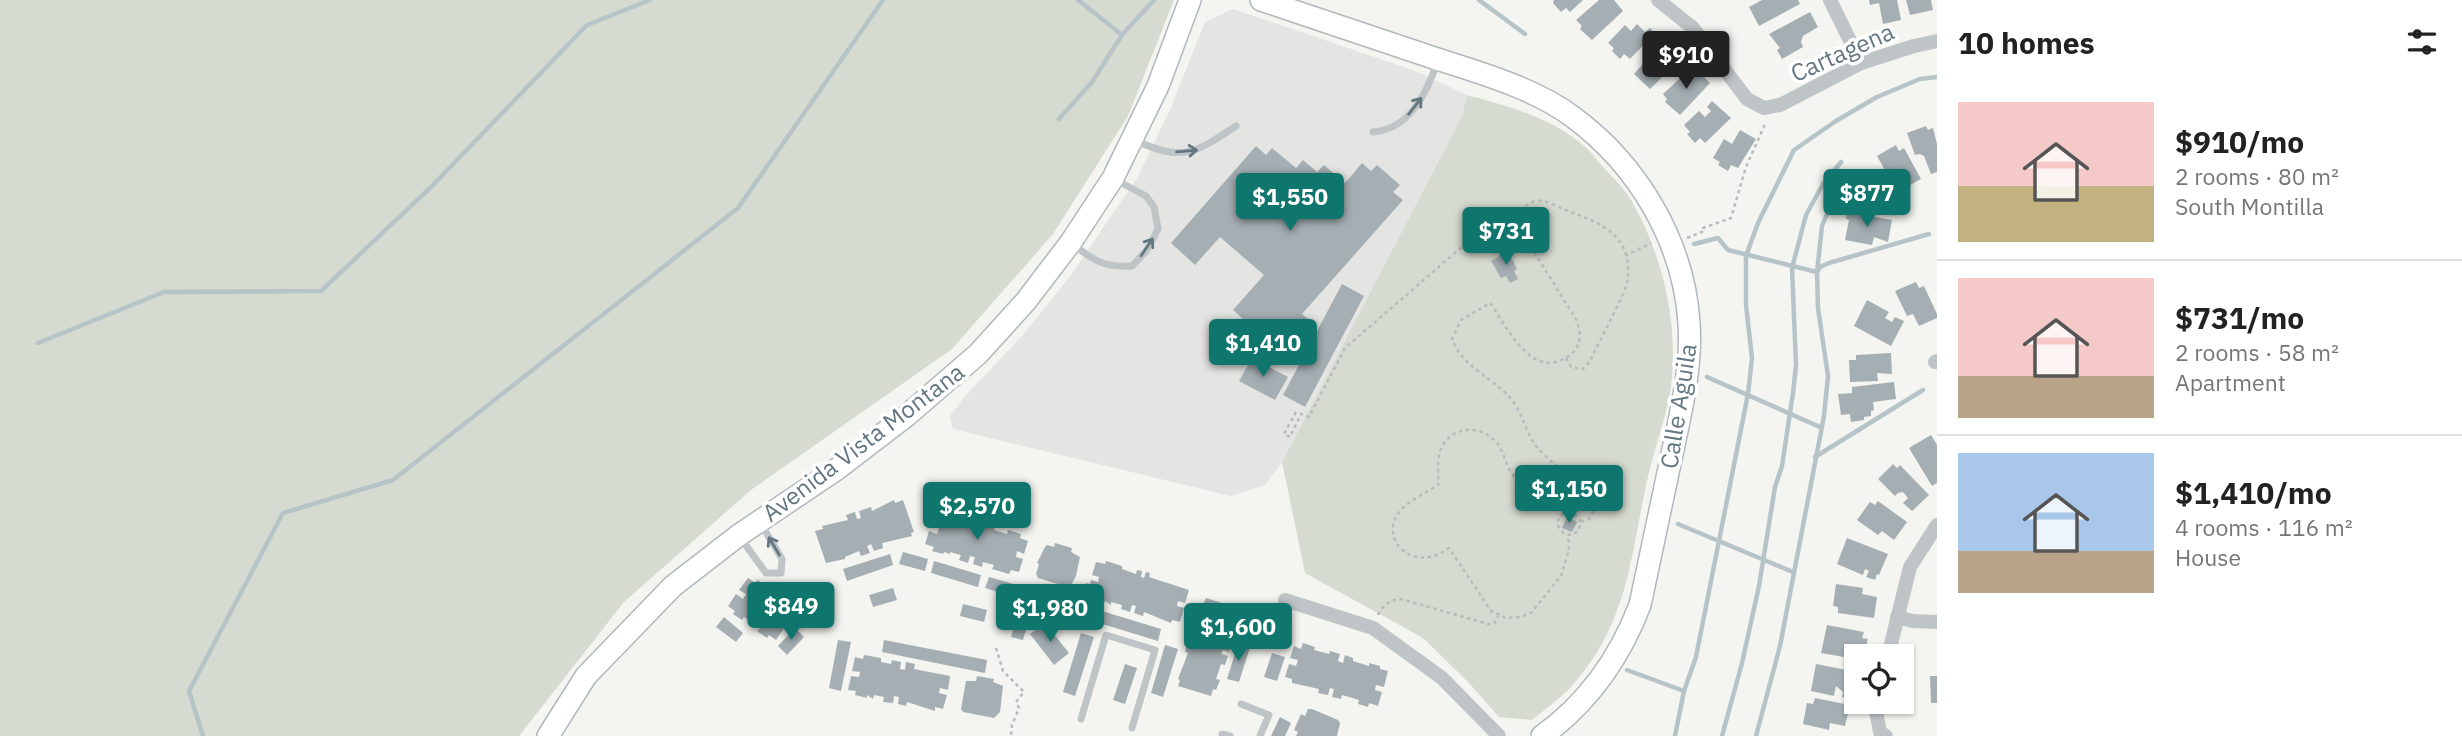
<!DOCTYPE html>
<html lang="en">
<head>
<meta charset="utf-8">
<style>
	body { margin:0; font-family:"IBM Plex Sans",sans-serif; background:#f2f2f2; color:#222; height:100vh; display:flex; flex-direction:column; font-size:26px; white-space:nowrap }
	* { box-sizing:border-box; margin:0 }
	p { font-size:23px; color:#767676 }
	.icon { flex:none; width:38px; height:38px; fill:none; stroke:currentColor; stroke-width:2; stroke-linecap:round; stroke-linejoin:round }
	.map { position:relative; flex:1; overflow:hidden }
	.sheet { display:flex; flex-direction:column; background:#fff; width:525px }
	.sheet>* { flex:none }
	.buttons { position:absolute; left:1844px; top:644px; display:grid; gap:14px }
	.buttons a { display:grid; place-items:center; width:70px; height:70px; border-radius:0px; background:#fff; box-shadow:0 2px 5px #0004; font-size:35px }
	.price { position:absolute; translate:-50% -60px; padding:0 16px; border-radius:7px; background:#0f766e; color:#fff; font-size:23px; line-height:46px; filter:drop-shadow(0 2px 4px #0008) }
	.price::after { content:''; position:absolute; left:50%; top:42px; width:21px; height:16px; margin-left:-10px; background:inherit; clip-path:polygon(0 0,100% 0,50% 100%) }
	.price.selected { background:#222; color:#fff }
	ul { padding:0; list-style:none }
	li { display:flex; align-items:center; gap:21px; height:175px; padding:0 21px }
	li+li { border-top:2px solid #e0e0e0 }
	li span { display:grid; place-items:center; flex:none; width:196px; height:140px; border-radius:0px; color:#555 }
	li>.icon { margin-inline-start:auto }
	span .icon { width:84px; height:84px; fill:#fffc; stroke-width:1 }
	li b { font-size:30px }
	h2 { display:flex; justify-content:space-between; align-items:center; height:84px; padding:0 21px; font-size:30px }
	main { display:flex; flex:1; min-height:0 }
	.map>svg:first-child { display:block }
	.built { fill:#e4e5e3 }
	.green { fill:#d6dbd1 }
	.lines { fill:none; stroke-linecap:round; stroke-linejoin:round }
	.stream { stroke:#b6c4c7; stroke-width:4.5 }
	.building { fill:#a5afb3 }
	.secondary-casing { stroke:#b1b8bb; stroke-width:24 }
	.path { stroke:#b9bcbd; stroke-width:2.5; stroke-dasharray:3.5 3.5; stroke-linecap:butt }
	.lane { stroke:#bfc4c6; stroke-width:7 }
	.street { stroke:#bfc4c6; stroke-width:14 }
	.secondary { stroke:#fff; stroke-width:21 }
	.oneway { stroke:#637781 }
	.labels { text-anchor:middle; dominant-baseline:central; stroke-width:7; stroke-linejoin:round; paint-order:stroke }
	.street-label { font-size:24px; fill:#637781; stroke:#fff }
</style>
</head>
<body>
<main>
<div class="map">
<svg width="1937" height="736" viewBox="0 0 1937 736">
	<rect width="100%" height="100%" fill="#f4f4f0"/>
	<polygon class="built" points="1233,9 1413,70 1467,95 1462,116 1282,462 1265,485 1231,496 953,429 950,416 966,395 1022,336 1071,275 1137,178 1170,110 1205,22"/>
	<g class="green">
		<polygon points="0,0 1174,0 1128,116 1053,234 952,349 751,490 624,602 519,736 0,736"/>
		<path d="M1467 95C1507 106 1550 117 1583 145 1591 151 1597 161 1604 168 1613 178 1625 189 1631 200 1662 253 1677 318 1672 378 1669 411 1654 448 1647 481 1630 559 1628 623 1572 686 1560 699 1545 709 1532 720L1499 717 1468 682 1423 638 1305 573 1282 462 1462 116Z"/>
	</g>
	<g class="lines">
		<g class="stream">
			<polyline points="1078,0 1122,35"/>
			<polyline points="1479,0 1525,34"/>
			<polyline points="1059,119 1092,82 1122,35 1154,0"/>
			<polyline points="1694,244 1718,238 1728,250 1817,272"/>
			<polyline points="1817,272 1820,267 1829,263 1929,234"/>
			<polyline points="38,343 164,292 321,291 431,187 587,25 650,0"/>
			<polyline points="1707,377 1820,427"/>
			<polyline points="1815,457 1923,390"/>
			<polyline points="1678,524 1793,572"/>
			<polyline points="1627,670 1684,691"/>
			<polyline points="203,736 189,691 283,513 393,480 738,208 883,0"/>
			<polyline points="1675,736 1684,691 1696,657 1748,394 1752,358 1746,305 1746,256 1758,223 1794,150 1836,121 1877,97 1920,79 1937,77"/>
			<polyline points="1722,736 1742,663 1759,586 1775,487 1782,466 1793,393 1796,365 1792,268 1806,215 1823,184 1841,162"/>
			<polyline points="1756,736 1780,646 1824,416 1828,376 1818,308 1817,272 1822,226 1837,190"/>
		</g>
	</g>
	<g class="building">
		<polygon points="1554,0 1583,0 1570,12 1566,8 1561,12 1553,3"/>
		<polygon points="1599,0 1614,0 1623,11 1592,40 1580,29 1582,26 1576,20"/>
		<polygon points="1762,0 1798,0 1800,4 1759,26 1749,7"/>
		<polygon points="1869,0 1897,0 1901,20 1883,24 1879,3 1870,5"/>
		<polygon points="1906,0 1931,0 1933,10 1910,15"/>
		<polygon points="1810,12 1818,27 1803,36 1801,42 1803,47 1782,59 1777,50 1780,48 1769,34"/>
		<polygon points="1637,24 1645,32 1650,28 1655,33 1630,59 1624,54 1620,59 1612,51 1614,48 1608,43 1625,25 1631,31"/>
		<polygon points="1671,45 1683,57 1650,89 1634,74 1653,52 1659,58"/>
		<polygon points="1689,70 1698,71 1710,83 1680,115 1665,102 1667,99 1663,94"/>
		<polygon points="1712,101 1731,118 1705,143 1700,138 1695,143 1687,134 1690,132 1684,125 1699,111 1705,117 1711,111 1707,107"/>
		<polygon points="1926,126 1928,130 1933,128 1937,144 1937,172 1931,174 1924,156 1920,154 1915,155 1907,133"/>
		<polygon points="1740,130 1756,139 1738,168 1731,165 1728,171 1718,165 1720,162 1713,158 1724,139 1732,144"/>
		<polygon points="1896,145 1899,151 1904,148 1921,179 1903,189 1896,177 1892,179 1886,172 1877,156"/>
		<polygon points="1256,146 1266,155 1272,148 1296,168 1303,160 1317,172 1324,165 1345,183 1362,163 1371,171 1377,165 1400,185 1393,192 1403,200 1302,314 1312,322 1290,347 1281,339 1274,347 1233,310 1264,275 1220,237 1195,265 1171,243"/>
		<polygon points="1868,177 1903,200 1894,216 1878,206 1876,210 1851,196 1862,178 1866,181"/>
		<polygon points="1847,212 1892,220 1888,242 1874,237 1872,245 1845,240 1849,220 1846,219"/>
		<polygon points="1508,251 1517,269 1514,271 1518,279 1510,283 1506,276 1501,278 1491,261"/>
		<polygon points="1916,282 1919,288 1924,286 1937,314 1937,318 1919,326 1913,314 1907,316 1895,291"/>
		<polygon points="1342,284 1364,296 1305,407 1283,395"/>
		<polygon points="1867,300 1889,312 1885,318 1892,322 1895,317 1904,321 1891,346 1854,326"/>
		<polygon points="1891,353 1892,374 1877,373 1878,381 1850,382 1849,360 1856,360 1856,355"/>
		<polygon points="1252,358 1288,377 1275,400 1239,381"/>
		<polygon points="1894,382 1896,399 1873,402 1874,410 1871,411 1871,416 1864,417 1864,420 1851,422 1850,414 1841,415 1838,394 1852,393 1852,387"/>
		<polygon points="1931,435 1937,445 1937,483 1932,486 1909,448"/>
		<polygon points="1893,464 1897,468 1900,465 1929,495 1912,511 1903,503 1908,498 1903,492 1898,493 1895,496 1878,479"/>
		<polygon points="894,500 895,503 903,500 914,532 911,533 912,536 882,543 883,548 874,551 871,544 867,546 870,553 861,556 859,551 845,557 845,559 826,563 815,531 823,529 822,526 848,520 846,515 855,512 857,519 861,518 859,511 871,507 872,511"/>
		<polygon points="1878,501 1907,522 1894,540 1882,531 1878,535 1857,520 1870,502 1875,505"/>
		<polygon points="945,511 962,516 960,520 971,523 972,519 981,521 979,528 983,530 985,522 995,526 994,530 1007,534 1008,530 1021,534 1020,538 1028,541 1024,554 1017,551 1016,557 1023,559 1019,572 1011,570 1009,574 992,569 994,565 983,562 982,567 973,564 975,557 970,556 968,563 959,560 961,555 950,552 950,554 944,552 943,554 932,551 934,547 925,544 929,531 937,534 939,528 931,526 935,512 943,515"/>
		<polygon points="1567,517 1577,522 1572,532 1562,528"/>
		<polygon points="1847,538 1888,554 1879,575 1877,574 1875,580 1866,577 1869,571 1865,569 1863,575 1837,564"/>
		<polygon points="1055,543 1072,548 1071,552 1080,557 1076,576 1071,585 1068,587 1038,578 1036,574 1039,564 1037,563 1045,547 1047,545 1054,547"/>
		<polygon points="903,552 928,559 925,571 899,564"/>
		<polygon points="890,554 893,565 847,581 843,569"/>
		<polygon points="934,561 981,575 978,587 931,573"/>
		<polygon points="1106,561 1122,566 1122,569 1136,574 1137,570 1142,571 1141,577 1144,578 1146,572 1150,573 1149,577 1189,590 1185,603 1178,601 1177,606 1184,608 1180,622 1172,620 1171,623 1144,612 1143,616 1134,613 1136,606 1132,605 1130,612 1121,609 1122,605 1111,602 1111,605 1105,601 1104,604 1094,601 1095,597 1086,594 1088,591 1084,590 1086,583 1090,584 1091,580 1098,582 1099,577 1092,575 1096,562 1105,564"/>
		<polygon points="989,577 1024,587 1021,599 985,588"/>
		<polygon points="748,578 755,583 758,580 780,599 781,597 790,604 788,607 795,612 787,623 781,619 778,623 784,628 776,640 769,635 767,638 757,631 760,628 744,617 742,620 733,614 735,611 728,606 736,594 743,599 746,594 739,590"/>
		<polygon points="1836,584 1863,588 1862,594 1877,597 1874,618 1838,613 1838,607 1833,606"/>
		<polygon points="893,588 897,600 873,607 869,595"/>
		<polygon points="1206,598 1238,608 1236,615 1239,616 1235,627 1233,626 1227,643 1232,644 1229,652 1223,650 1221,654 1228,656 1225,665 1221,664 1216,679 1220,680 1216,690 1213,689 1211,696 1178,686 1180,680 1178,679 1188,653 1185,652 1187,644 1194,646 1196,641 1189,639 1191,630 1195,631 1200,616 1198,615"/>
		<polygon points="963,604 987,610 984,622 960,616"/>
		<polygon points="1102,611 1161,629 1158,641 1099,623"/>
		<polygon points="1018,613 1030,617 1023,640 1011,637"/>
		<polygon points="724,617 743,633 736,642 716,627"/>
		<polygon points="1045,623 1069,653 1054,665 1030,634"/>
		<polygon points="1827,625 1864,632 1862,638 1868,639 1864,656 1855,656 1856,653 1851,652 1846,647 1844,657 1821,653"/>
		<polygon points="795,628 804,637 787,655 778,646"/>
		<polygon points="1081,633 1094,637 1075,696 1063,692"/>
		<polygon points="838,640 851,642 841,691 829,688"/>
		<polygon points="884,640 987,660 985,673 882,652"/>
		<polygon points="1303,643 1315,647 1314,650 1329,654 1330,651 1340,654 1338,661 1343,663 1345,655 1353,658 1353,661 1369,666 1369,663 1380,666 1380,669 1388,671 1384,687 1376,685 1375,690 1382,692 1378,706 1369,703 1368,707 1358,704 1359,700 1342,695 1341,699 1332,697 1334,689 1330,688 1328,695 1318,693 1319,689 1292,683 1292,679 1285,677 1289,664 1296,666 1298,660 1290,658 1294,646 1301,649"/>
		<polygon points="1238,644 1250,647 1239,682 1227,679"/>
		<polygon points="1165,645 1178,649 1163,697 1151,693"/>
		<polygon points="1272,653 1285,657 1277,681 1264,677"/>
		<polygon points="864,655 881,658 881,662 891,664 892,660 901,662 900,669 905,670 906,662 915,664 914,669 950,676 948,690 940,688 939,693 947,695 943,709 935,707 935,711 907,702 906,706 898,704 899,697 894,696 893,703 883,702 884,697 874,695 873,699 867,695 867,698 855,695 856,691 848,690 851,676 859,677 860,672 852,671 855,657 863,659"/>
		<polygon points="1125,664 1137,668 1125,704 1113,700"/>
		<polygon points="1816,664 1857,672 1855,693 1852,693 1851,699 1842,697 1843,692 1836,686 1834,696 1811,691"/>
		<polygon points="977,676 994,679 993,682 1003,686 1000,712 994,718 963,712 961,709 966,681 976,681"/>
		<polygon points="1930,676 1937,676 1937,703 1931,703"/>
		<polygon points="1815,698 1850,705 1845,726 1830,723 1829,730 1803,724 1807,703 1813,704"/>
		<polygon points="1308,709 1312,709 1338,720 1340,723 1337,736 1296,736 1298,732 1294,730 1301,714 1305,716"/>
		<polygon points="1280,717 1291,723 1285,736 1271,736"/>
	</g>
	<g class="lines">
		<defs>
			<g id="secondary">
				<path d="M1261 0C1320 20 1378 39 1437 59 1481 73 1536 89 1573 117 1638 165 1684 242 1689 323 1692 367 1681 412 1672 454 1661 504 1651 555 1640 605 1620 657 1588 703 1542 736"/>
				<polyline points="548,736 586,676 673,586 739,535 837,469 905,417 978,354 1026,301 1071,242 1113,178 1158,86 1190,0"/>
			</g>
		</defs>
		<use href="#secondary" class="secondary-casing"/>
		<g class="path">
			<polyline points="1687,238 1704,231 1703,228 1731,218 1746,167 1766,122"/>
			<polyline points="1625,256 1651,243"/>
			<path d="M1566 358 1571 367 1583 369 1590 361C1598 343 1626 294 1628 278 1632 234 1599 222 1565 210 1556 206 1545 199 1535 201 1523 204 1519 215 1518 226L1577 321C1581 334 1582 346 1570 355 1532 383 1508 328 1490 303L1461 320 1452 339C1463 368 1493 377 1512 400 1523 414 1526 434 1537 447 1555 469 1587 482 1595 509L1589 519 1581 522C1576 549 1547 527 1562 515 1570 509 1577 515 1581 522"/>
			<polyline points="1296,412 1284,434 1290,437 1301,414 1309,417 1345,348 1492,221 1498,218 1518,221"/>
			<path d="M1564 514C1553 493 1535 492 1517 479 1505 470 1506 453 1496 442 1481 425 1453 425 1442 447 1436 458 1439 473 1438 485 1427 492 1412 499 1402 509 1375 536 1412 576 1449 548L1491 611 1506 618 1520 617 1531 613 1561 576 1569 550 1568 535"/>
			<path d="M1378 615C1383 605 1390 600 1401 599L1488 624H1494L1498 616"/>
			<polyline points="996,648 1003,671 1024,692 1016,702 1019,708 1012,725 1011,736"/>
		</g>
		<g class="lane">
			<path d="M1373 132C1410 129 1427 93 1438 60"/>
			<path d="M1134 140C1183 162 1194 154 1236 126"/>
			<path d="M1071 243C1093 260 1104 268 1132 266L1147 250 1158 229 1154 207 1146 196 1116 180"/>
			<polyline points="739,536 766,573 781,573 782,559 760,522"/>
			<polyline points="1241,704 1269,715 1260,736"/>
			<polyline points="1081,719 1106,635 1155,650 1132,728"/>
			<polyline points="1222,734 1230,736"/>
		</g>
		<g class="street">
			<polyline points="1658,0 1693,28 1747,99 1764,108 1780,105 1861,63 1914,46 1937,41"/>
			<polyline points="1830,0 1861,63"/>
			<polyline points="1935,362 1937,361"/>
			<polyline points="1285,600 1373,628 1442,678 1499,736"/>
			<polyline points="1897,617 1913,621 1937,622"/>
			<polyline points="1888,656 1910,567 1937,525"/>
			<polyline points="1878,702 1876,711 1880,732 1886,736"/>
		</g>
		<use href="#secondary" class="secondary"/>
	</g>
	<defs><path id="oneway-shaft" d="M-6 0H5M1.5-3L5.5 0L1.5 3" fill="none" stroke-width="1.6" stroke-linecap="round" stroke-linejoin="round" transform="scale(1.75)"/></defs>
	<g class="oneway">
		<use href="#oneway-shaft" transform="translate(1415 106) rotate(-52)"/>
		<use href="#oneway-shaft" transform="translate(1187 151) rotate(-5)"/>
		<use href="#oneway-shaft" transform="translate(1147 247) rotate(-56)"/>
		<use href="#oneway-shaft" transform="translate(774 546) rotate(-121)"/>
	</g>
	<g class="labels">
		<g class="street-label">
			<text transform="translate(1842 52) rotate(-24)">Cartagena</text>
			<text transform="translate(1678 406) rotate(-81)">Calle Aguila</text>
			<text transform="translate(863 442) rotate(-37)">Avenida Vista Montana</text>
		</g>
	</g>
</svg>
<div class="buttons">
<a><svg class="icon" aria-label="locate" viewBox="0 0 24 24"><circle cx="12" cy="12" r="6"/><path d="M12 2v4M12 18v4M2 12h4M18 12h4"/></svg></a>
</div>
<b class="price selected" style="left:1686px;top:91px">$910</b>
<b class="price" style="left:1867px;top:229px">$877</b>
<b class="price" style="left:1290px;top:233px">$1,550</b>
<b class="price" style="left:1506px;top:267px">$731</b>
<b class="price" style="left:1263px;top:379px">$1,410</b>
<b class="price" style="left:1569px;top:525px">$1,150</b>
<b class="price" style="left:977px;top:542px">$2,570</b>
<b class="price" style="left:791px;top:642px">$849</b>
<b class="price" style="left:1050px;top:644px">$1,980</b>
<b class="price" style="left:1238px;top:663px">$1,600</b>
</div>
<section class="sheet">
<h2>10 homes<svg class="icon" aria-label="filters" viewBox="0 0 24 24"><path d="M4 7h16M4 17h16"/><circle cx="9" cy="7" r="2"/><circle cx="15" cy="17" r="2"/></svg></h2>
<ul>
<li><span style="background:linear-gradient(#f6c9c9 60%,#c2b280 0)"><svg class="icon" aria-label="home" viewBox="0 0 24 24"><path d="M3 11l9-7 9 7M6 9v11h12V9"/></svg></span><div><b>$910/mo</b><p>2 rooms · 80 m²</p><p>South Montilla</p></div></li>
<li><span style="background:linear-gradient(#f6c9c9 70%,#b9a48a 0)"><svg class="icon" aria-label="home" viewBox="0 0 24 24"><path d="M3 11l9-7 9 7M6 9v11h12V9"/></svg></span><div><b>$731/mo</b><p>2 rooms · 58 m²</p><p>Apartment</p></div></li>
<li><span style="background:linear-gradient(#a9c7e8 70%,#b9a48a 0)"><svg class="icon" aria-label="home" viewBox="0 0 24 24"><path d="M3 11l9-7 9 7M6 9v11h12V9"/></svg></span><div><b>$1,410/mo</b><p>4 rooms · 116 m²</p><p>House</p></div></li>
</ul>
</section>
</main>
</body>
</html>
